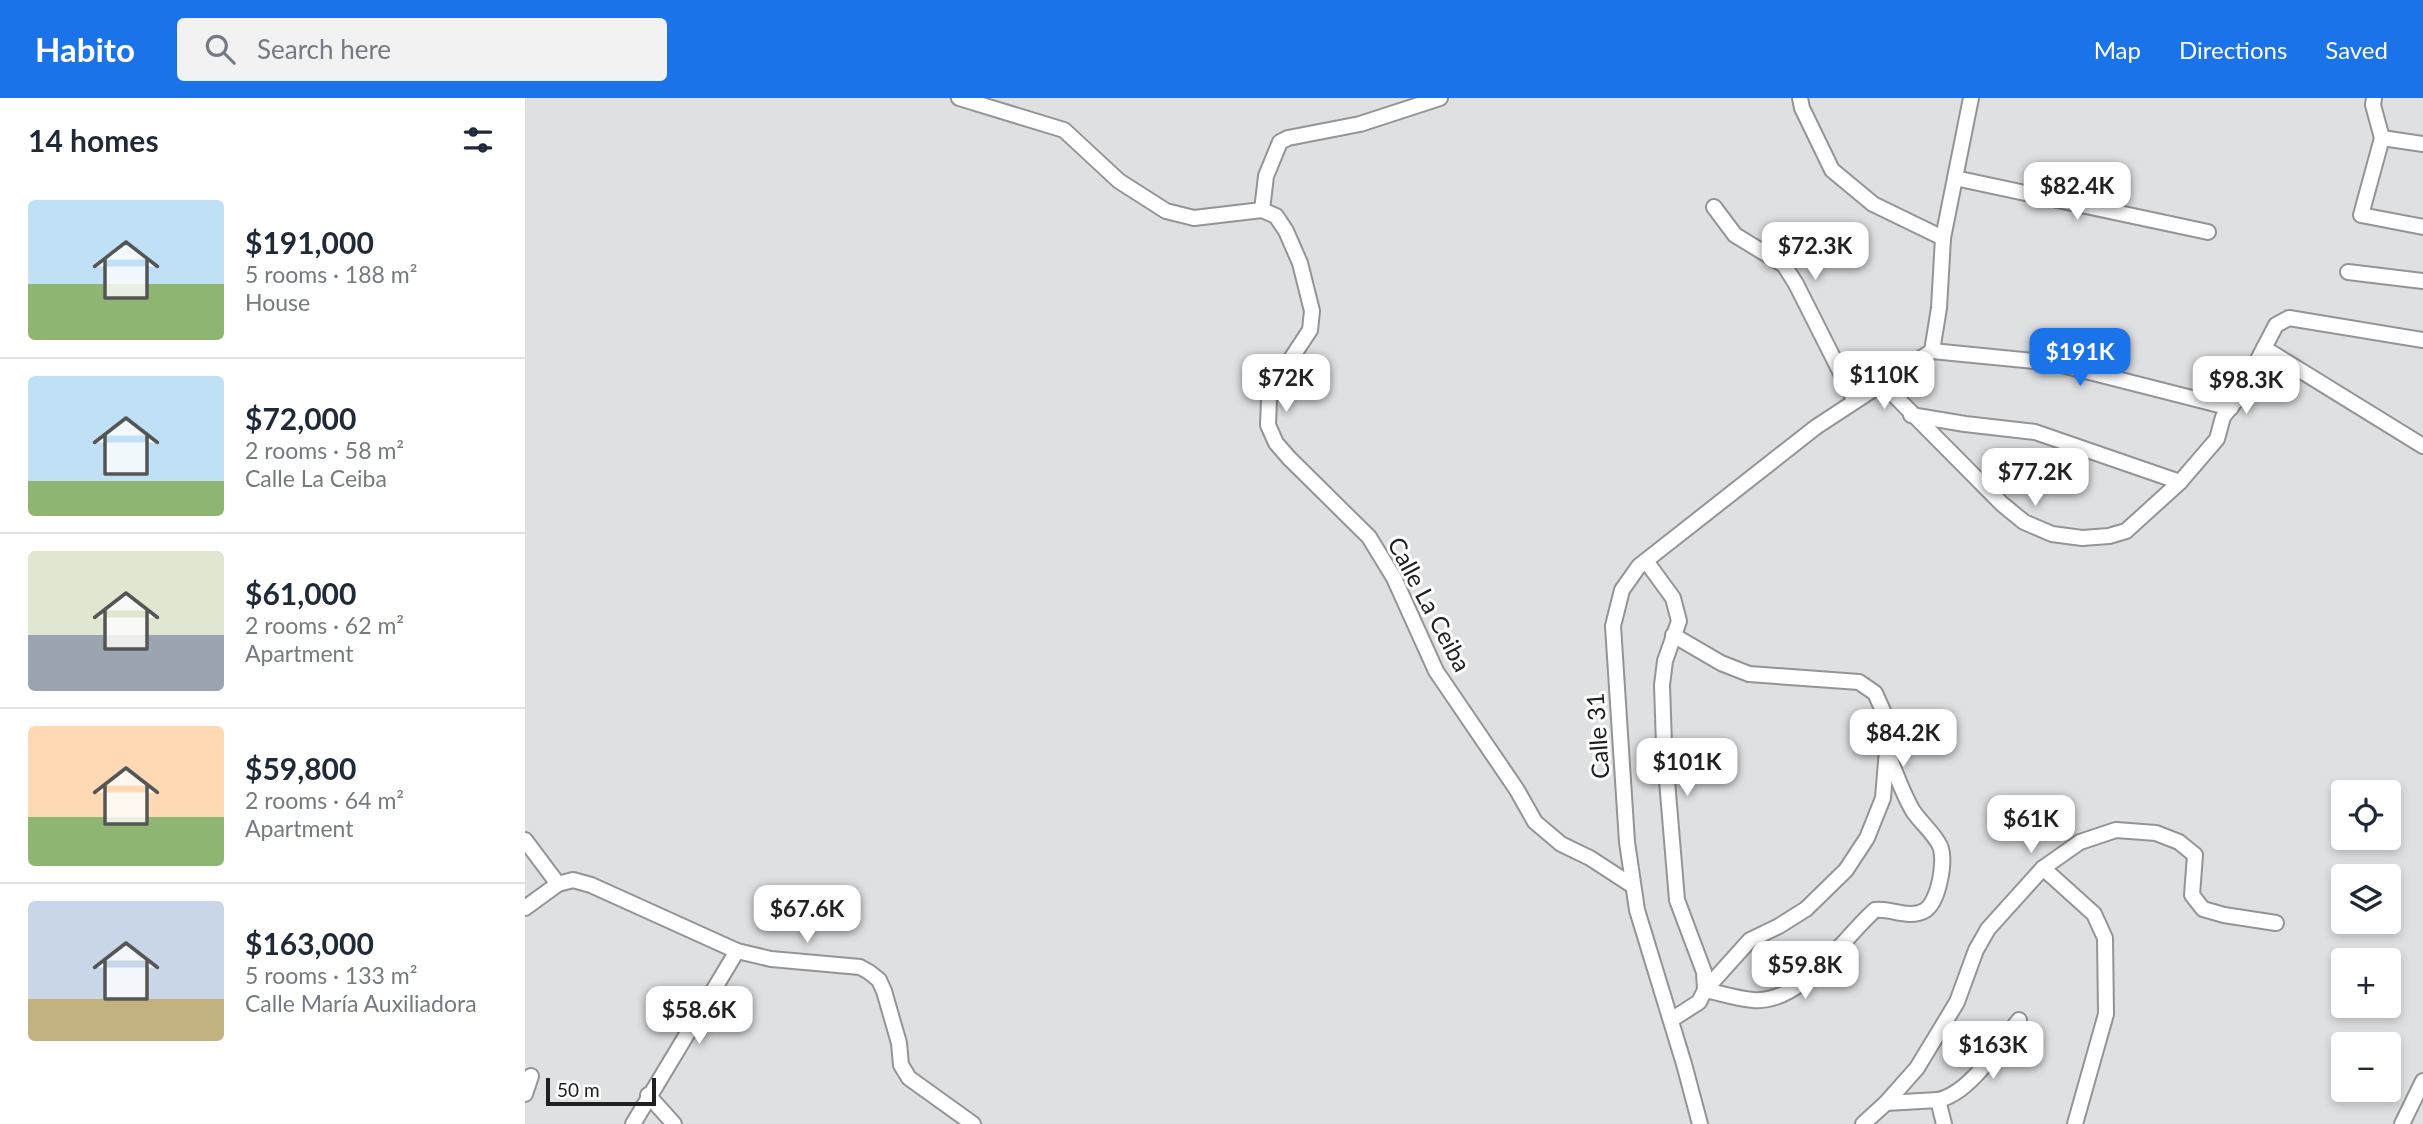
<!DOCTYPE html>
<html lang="en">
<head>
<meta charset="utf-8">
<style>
	body { margin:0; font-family:Lato,sans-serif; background:#f2f2f3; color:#1f2937; height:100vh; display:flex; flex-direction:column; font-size:26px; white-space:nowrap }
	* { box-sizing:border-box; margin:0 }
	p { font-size:23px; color:#747a83 }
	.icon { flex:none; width:38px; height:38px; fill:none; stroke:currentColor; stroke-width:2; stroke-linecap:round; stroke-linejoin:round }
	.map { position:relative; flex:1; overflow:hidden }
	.drawer { display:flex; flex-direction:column; background:#fff; width:525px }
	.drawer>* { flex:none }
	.tools { position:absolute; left:1806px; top:682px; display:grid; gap:14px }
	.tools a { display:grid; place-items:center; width:70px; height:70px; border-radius:7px; background:#fff; box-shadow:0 4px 10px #0003; font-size:35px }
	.scale { position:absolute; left:21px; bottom:18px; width:110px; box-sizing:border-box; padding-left:7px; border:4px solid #202021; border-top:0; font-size:19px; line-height:24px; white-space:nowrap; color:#202021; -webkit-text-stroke:5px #fff; paint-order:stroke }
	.price { position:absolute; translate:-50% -60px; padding:0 16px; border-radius:14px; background:#fff; color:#222; font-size:23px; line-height:46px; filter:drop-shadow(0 2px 4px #0008) }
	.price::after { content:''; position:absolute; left:50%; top:42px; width:21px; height:16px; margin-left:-10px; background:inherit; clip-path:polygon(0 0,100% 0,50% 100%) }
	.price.current { background:#1a73e8; color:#fff }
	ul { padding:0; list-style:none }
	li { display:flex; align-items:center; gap:21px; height:175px; padding:0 28px }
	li+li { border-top:2px solid #e0e1e3 }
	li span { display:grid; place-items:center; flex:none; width:196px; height:140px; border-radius:7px; color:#555 }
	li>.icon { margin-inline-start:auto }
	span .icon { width:84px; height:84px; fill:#fffc; stroke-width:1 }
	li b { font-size:30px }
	h2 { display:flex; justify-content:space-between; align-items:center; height:84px; padding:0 28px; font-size:30px }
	header { display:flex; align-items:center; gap:42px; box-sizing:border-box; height:98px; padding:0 35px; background:#1a73e8; color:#fff }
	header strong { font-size:33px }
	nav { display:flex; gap:38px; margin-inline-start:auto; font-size:24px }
	.search { width:490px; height:63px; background:#f2f2f3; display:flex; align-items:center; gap:18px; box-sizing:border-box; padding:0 24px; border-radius:7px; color:#747a83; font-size:26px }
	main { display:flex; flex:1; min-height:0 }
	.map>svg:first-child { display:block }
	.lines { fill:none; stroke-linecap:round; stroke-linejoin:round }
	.street-casing { stroke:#939497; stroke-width:18 }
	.street { stroke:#fff; stroke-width:14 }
	.labels { text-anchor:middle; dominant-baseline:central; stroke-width:6; stroke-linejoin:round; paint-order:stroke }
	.street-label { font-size:24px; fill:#202021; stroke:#fff }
</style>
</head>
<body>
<header>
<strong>Habito</strong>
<div class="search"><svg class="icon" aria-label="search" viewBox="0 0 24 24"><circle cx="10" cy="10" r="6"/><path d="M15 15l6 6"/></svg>Search here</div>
<nav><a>Map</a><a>Directions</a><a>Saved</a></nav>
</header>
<main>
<section class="drawer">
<h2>14 homes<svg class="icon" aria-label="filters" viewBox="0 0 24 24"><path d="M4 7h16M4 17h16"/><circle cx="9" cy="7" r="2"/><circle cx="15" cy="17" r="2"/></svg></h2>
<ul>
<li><span style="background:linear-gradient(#bfe0f5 60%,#8fb573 0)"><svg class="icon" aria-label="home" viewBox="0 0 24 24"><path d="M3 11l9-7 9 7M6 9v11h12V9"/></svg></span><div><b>$191,000</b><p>5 rooms · 188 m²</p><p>House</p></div></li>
<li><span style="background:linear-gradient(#bfe0f5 75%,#8fb573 0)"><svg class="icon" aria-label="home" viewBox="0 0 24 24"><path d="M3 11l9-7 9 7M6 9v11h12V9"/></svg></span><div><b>$72,000</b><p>2 rooms · 58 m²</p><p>Calle La Ceiba</p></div></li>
<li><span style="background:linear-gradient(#dfe7d0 60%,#9aa5b1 0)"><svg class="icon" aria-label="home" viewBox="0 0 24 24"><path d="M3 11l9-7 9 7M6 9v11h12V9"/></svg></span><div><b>$61,000</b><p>2 rooms · 62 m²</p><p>Apartment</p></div></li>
<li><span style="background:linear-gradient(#ffd9b3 65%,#8fb573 0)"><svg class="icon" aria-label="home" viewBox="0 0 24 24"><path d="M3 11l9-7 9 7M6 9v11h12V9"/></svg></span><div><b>$59,800</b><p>2 rooms · 64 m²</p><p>Apartment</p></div></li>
<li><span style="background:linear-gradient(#c9d6e8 70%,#c2b280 0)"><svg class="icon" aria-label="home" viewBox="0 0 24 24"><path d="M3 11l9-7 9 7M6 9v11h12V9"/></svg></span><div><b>$163,000</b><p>5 rooms · 133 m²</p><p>Calle María Auxiliadora</p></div></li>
</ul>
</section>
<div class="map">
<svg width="1898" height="1026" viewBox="0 0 1898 1026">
	<rect width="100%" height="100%" fill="#dfe0e2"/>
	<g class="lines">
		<defs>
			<g id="street">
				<polyline points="434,0 539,32 594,83 641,113 669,120 737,112 751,118 761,133 775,165 787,213 785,232 752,282 744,301 743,327 751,345 764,360 844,439 869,480 911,573 992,692 1010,724 1036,746 1065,760 1108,788"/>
				<polyline points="1275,0 1277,10 1307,72 1348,106 1418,140"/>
				<polyline points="1849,0 1848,7 1857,40"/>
				<polyline points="1857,40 1836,117 1898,129"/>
				<polyline points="1857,40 1898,46"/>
				<polyline points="1430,80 1683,134"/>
				<polyline points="1189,109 1210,137 1259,167 1271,186 1330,303"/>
				<polyline points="737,112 741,78 755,44 763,40 835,26 915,0"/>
				<polyline points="1823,174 1898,183"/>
				<polyline points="1739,250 1898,348"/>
				<polyline points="1407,253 1529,265 1706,310"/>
				<polyline points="1357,285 1477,406 1499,424 1527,436 1557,440 1584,438 1601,433 1655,384 1692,341 1698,319 1713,300 1751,227 1764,220 1898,242"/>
				<polyline points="1386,317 1440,326 1510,334 1655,384"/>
				<polyline points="1121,463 1148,500 1154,523 1140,563 1137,587 1139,647 1152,802 1179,874 1180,892 1174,904 1146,922"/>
				<polyline points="1148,537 1196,565 1224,576 1334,584 1350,595 1359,615 1362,652 1358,700 1342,740 1321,772 1281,811 1254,828 1225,842 1180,892"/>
				<polyline points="0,742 33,786"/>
				<polyline points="1518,770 1569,816 1580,840 1581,916 1550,1026"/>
				<polyline points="0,810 33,786 48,782 66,787 212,853 246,861 335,869 344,874 354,882 359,893 374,945 376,967 384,980 448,1026"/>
				<path d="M1180 892C1195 895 1212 901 1228 902 1277 906 1318 840 1350 812 1366 810 1383 821 1399 813 1414 805 1421 762 1415 748 1409 735 1396 725 1388 713 1378 696 1371 677 1364 658"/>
				<polyline points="0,996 6,978"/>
				<polyline points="123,997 149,1026"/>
				<path d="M1413 1002C1446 995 1474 947 1494 922"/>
				<polyline points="1361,1005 1413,1002 1419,1026"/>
				<polyline points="108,1026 212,853"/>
				<polyline points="1175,1026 1159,966 1112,812 1102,744 1088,528 1097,492 1114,468 1291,329 1407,253 1414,210 1418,140 1446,0"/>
				<polyline points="1338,1026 1361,1005 1392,970 1432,904 1451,852 1463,831 1518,770 1555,744 1591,732 1631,735 1654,744 1670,757 1667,797 1678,811 1699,817 1751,825"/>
				<polyline points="1877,1026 1898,983"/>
			</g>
		</defs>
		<use href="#street" class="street-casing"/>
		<use href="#street" class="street"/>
	</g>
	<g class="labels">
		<g class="street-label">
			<text transform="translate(905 506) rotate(62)">Calle La Ceiba</text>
			<text transform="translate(1072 638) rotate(-94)">Calle 31</text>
		</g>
	</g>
</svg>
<div class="tools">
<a><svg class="icon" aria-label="locate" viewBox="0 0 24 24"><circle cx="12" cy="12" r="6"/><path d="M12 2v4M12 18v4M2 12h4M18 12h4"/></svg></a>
<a><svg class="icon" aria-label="layers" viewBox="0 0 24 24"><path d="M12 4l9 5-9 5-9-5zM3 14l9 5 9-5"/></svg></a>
<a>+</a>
<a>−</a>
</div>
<div class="scale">50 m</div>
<b class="price" style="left:1552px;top:124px">$82.4K</b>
<b class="price" style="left:1290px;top:184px">$72.3K</b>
<b class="price current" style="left:1555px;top:290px">$191K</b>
<b class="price" style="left:1359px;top:313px">$110K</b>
<b class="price" style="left:761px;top:316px">$72K</b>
<b class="price" style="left:1721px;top:318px">$98.3K</b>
<b class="price" style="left:1510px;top:410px">$77.2K</b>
<b class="price" style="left:1378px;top:671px">$84.2K</b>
<b class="price" style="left:1162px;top:700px">$101K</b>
<b class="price" style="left:1506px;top:757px">$61K</b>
<b class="price" style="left:282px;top:847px">$67.6K</b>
<b class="price" style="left:1280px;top:903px">$59.8K</b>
<b class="price" style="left:174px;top:948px">$58.6K</b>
<b class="price" style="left:1468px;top:983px">$163K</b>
</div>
</main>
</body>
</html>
